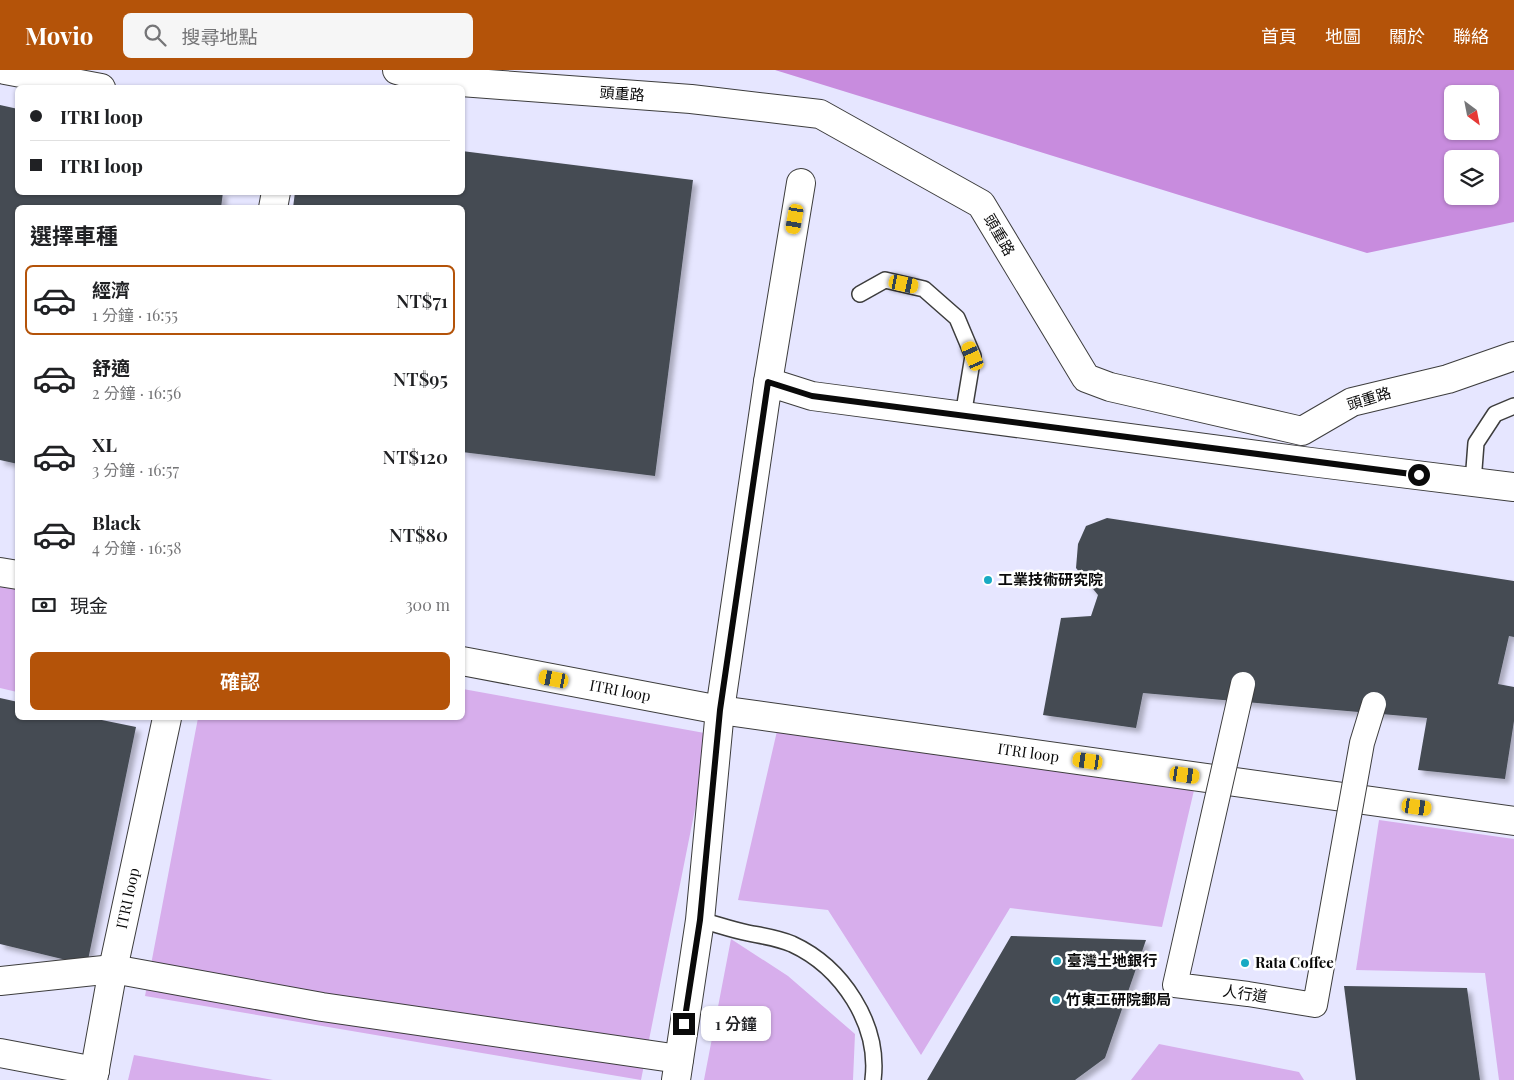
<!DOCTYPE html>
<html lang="zh-TW">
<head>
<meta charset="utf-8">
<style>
	body { margin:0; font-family:"Playfair Display","Noto Sans TC",serif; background:#f6f6f6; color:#202124; height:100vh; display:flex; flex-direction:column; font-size:19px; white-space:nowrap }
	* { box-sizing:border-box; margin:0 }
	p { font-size:16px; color:#757577 }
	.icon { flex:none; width:28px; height:28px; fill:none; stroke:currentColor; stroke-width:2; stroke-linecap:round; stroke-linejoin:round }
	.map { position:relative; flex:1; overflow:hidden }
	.sheet { position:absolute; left:15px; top:135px; width:450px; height:515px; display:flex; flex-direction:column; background:#fff; border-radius:8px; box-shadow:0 1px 4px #0004 }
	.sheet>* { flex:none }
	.guide { position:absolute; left:15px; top:15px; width:450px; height:110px; border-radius:8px; box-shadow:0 1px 4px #0004; display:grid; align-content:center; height:110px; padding:0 15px; background:#fff }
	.needle { width:32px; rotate:148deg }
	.fabs { position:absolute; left:1444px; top:15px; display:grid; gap:10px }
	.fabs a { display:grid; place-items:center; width:55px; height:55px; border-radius:8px; background:#fff; box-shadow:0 1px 4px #0004; font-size:25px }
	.end { position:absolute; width:22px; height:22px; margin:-11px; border:6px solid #0a0a0a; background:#fff; box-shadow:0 0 0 2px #fff }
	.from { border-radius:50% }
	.bubble { position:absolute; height:35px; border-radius:8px; background:#fff; box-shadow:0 1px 4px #0004; font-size:16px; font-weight:600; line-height:35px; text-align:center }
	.car { position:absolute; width:15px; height:30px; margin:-15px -8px; border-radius:6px; box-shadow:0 0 4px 1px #0007; background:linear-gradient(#f5c518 24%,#345 0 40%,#f5c518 0 76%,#345 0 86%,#f5c518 0) }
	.guide b { display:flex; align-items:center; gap:18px; height:48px; font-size:19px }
	.guide b+b { border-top:1px solid #e0e0e0 }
	.guide i { width:12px; height:12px; background:#202124 }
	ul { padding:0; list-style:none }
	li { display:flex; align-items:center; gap:15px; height:70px; margin:0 10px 8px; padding:0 5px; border:2px solid transparent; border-radius:8px }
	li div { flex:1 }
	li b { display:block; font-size:19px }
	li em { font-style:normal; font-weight:600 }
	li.active { border-color:#b45309 }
	li>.icon { width:45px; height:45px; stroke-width:1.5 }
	h2 { padding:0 15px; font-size:22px; line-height:60px }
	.pay { display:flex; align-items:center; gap:12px; height:55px; padding:0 15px; font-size:19px }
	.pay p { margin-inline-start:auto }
	.action { display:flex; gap:10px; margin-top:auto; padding:10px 15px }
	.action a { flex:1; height:58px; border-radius:8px; background:#b45309; color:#fff; font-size:20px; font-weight:600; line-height:58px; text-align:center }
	header { display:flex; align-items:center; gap:30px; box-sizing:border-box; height:70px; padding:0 25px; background:#b45309; color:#fff }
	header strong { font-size:24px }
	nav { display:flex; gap:28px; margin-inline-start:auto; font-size:18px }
	.search { width:350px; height:45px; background:#f6f6f6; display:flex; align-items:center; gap:12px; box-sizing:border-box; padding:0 18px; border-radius:8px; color:#757577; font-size:19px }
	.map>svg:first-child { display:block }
	.green { fill:#d7aeec }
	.forest { fill:#c88cde; fill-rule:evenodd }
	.building { fill:#454b53; filter:url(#shadow) }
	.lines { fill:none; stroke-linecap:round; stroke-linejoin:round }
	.service-casing { stroke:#3d3d3d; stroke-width:18 }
	.minor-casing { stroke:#3d3d3d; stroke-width:30 }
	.service { stroke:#fff; stroke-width:15 }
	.minor { stroke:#fff; stroke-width:28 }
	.pedestrian-bridge-casing { stroke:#3d3d3d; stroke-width:26; stroke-linecap:butt }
	.pedestrian-bridge { stroke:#fff; stroke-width:24 }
	.route { stroke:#0a0a0a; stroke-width:6 }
	.poi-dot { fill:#18aac3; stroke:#fff; stroke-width:2 }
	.labels { text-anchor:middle; stroke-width:5; stroke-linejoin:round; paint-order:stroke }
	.street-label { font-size:15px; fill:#0a0a0a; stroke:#fff }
	.poi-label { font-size:15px; font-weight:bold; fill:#0a0a0a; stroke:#fff; text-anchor:start }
</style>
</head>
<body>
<header>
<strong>Movio</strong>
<div class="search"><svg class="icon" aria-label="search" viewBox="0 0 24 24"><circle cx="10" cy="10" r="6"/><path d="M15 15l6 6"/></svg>搜尋地點</div>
<nav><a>首頁</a><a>地圖</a><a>關於</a><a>聯絡</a></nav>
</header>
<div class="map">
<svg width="1514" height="1010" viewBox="0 0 1514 1010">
	<defs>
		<filter id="shadow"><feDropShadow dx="4.5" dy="4.5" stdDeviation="2.5" flood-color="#0004"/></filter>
	</defs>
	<rect width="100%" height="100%" fill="#e6e6ff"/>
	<path class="green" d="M 0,516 L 17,519 L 17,622 L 0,618 Z
		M 463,619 L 710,664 L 641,1010 L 145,926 L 198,648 L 462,648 Z
		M 777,661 L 1195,716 L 1162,857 L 1010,838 L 921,985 L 828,840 L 738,830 Z
		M 1379,750 L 1514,769 L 1514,1010 L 1499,1010 L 1485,903 L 1356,900 Z
		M 731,869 L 788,906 L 855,964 L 853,1010 L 704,1010 Z
		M 1159,974 L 1299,1002 L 1304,1010 L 1131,1010 Z
		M 134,985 L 273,1010 L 128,1010 Z"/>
	<path class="forest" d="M 775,0 L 1514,0 L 1514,152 L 1367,183 ZM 1452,24 L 1490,24 L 1490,61 L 1452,61 ZM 1452,89 L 1490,89 L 1490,126 L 1452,126 Z"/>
	<path class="building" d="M 0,35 L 18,39 L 18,122 L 223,122 L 221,138 L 18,138 L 18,394 L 0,390 Z
		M 462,81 L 693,110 L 655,406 L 462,382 L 462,138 L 293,138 L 295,122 L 462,122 Z
		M 1107,448 L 1514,511 L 1514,567 L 1509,566 L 1498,614 L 1514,617 L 1514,651 L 1505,709 L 1418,700 L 1427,648 L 1143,623 L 1136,658 L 1043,645 L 1061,548 L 1091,546 L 1098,525 L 1076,498 L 1078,474 L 1086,456 Z
		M 0,628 L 18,632 L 18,648 L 92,648 L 136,657 L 87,895 L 0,874 Z
		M 1011,866 L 1146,870 L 1105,988 L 1075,1010 L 927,1010 Z
		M 1344,916 L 1467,918 L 1480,1010 L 1356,1010 Z"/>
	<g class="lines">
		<defs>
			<path id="service" d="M 860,224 L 885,210 L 924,219 L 957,248 L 973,286 L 963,346
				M 1473,412 L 1476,373 L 1495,344 L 1514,336
				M 700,850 C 716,854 732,860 748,863 C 763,866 778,868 792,874 C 842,897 880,954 873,1010"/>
			<g id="minor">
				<path d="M 5,0 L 101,18"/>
				<path d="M 397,0 L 434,10 L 691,29 L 820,44 L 981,134 L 1086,308 L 1110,317 L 1302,361 L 1352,332 L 1448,309 L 1514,286"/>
				<path d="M 273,138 L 276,122"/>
				<path d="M 768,312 L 801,113"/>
				<path d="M 0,502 L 18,505"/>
				<path id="s1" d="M 462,591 L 720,640 L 1514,751"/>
				<path d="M 0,911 L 113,899 L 322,937 L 679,989"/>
				<path d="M 0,983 L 95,1001"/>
				<path id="s2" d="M 93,1010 L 113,899 L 167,648"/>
				<path d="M 676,1010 L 700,850 L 720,640 L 768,312 L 812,326 L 1311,392 L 1514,417"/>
			</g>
		</defs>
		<use href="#service" class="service-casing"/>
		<use href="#minor" class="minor-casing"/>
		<use href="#service" class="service"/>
		<use href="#minor" class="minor"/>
		<defs>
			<path id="pedestrian-bridge" d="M 1243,614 L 1175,915 L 1248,924 L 1315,935 L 1362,673 L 1374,634"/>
		</defs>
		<use href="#pedestrian-bridge" class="pedestrian-bridge-casing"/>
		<use href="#pedestrian-bridge" class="pedestrian-bridge"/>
	</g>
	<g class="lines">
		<path class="route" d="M 684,954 L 700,850 L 720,640 L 768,312 L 812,326 L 1419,405"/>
	</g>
	<g class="poi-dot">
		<circle cx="988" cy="510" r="5"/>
		<circle cx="1057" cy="891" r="5"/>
		<circle cx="1245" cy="893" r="5"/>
		<circle cx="1056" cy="930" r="5"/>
	</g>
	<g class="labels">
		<g class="street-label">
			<text transform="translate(622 24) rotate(4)" y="5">頭重路</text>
			<text transform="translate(999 165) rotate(60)" y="5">頭重路</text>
			<text transform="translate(1369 329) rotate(-17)" y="5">頭重路</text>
			<text dy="5" stroke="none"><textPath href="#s1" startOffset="161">ITRI loop</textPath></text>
			<text dy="5" stroke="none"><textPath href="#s1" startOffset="574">ITRI loop</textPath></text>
			<text dy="5" stroke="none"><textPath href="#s2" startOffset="185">ITRI loop</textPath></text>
			<text transform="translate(1245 924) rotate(8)" y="5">人行道</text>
		</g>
		<g class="poi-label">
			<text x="998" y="515">工業技術研究院</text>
			<text x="1067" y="896">臺灣土地銀行</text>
			<text x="1255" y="898">Rata Coffee</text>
			<text x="1066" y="935">竹東工研院郵局</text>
		</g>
	</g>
</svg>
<div class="fabs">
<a><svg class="needle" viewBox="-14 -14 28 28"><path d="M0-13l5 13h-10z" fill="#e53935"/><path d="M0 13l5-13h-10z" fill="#757577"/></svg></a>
<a><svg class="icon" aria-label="layers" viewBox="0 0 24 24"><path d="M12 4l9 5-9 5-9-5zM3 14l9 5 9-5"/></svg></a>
</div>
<i class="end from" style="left:1419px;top:405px"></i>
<i class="end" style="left:684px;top:954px"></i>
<div class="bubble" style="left:701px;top:936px;width:70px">1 分鐘</div>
<i class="car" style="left:795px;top:149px;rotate:190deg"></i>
<i class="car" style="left:904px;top:214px;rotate:102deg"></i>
<i class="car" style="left:973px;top:286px;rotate:336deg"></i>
<i class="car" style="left:554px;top:609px;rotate:281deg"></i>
<i class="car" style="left:1088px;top:691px;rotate:278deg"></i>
<i class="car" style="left:1185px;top:705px;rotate:98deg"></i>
<i class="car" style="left:1417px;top:737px;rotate:98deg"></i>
<div class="guide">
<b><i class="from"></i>ITRI loop</b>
<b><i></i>ITRI loop</b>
</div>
<section class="sheet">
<h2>選擇車種</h2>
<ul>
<li class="active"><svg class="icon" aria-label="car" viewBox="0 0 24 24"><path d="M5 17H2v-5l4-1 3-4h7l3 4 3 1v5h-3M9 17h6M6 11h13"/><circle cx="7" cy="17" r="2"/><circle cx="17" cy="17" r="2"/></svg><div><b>經濟</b><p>1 分鐘 · 16:55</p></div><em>NT$71</em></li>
<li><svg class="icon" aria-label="car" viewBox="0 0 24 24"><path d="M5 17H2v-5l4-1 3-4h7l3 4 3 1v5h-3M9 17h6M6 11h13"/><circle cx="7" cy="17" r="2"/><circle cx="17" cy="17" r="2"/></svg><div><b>舒適</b><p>2 分鐘 · 16:56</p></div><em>NT$95</em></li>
<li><svg class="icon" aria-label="car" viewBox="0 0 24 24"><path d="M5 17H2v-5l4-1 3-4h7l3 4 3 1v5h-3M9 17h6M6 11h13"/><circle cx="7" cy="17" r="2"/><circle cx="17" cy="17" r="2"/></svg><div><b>XL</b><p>3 分鐘 · 16:57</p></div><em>NT$120</em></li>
<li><svg class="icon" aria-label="car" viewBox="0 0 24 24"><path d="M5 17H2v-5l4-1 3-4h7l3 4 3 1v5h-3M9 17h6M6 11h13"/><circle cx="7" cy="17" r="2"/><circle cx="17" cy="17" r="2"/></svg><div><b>Black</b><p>4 分鐘 · 16:58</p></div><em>NT$80</em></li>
</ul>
<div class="pay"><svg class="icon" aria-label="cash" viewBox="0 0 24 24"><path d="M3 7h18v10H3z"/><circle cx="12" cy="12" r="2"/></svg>現金<p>300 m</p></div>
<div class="action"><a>確認</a></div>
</section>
</div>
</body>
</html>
